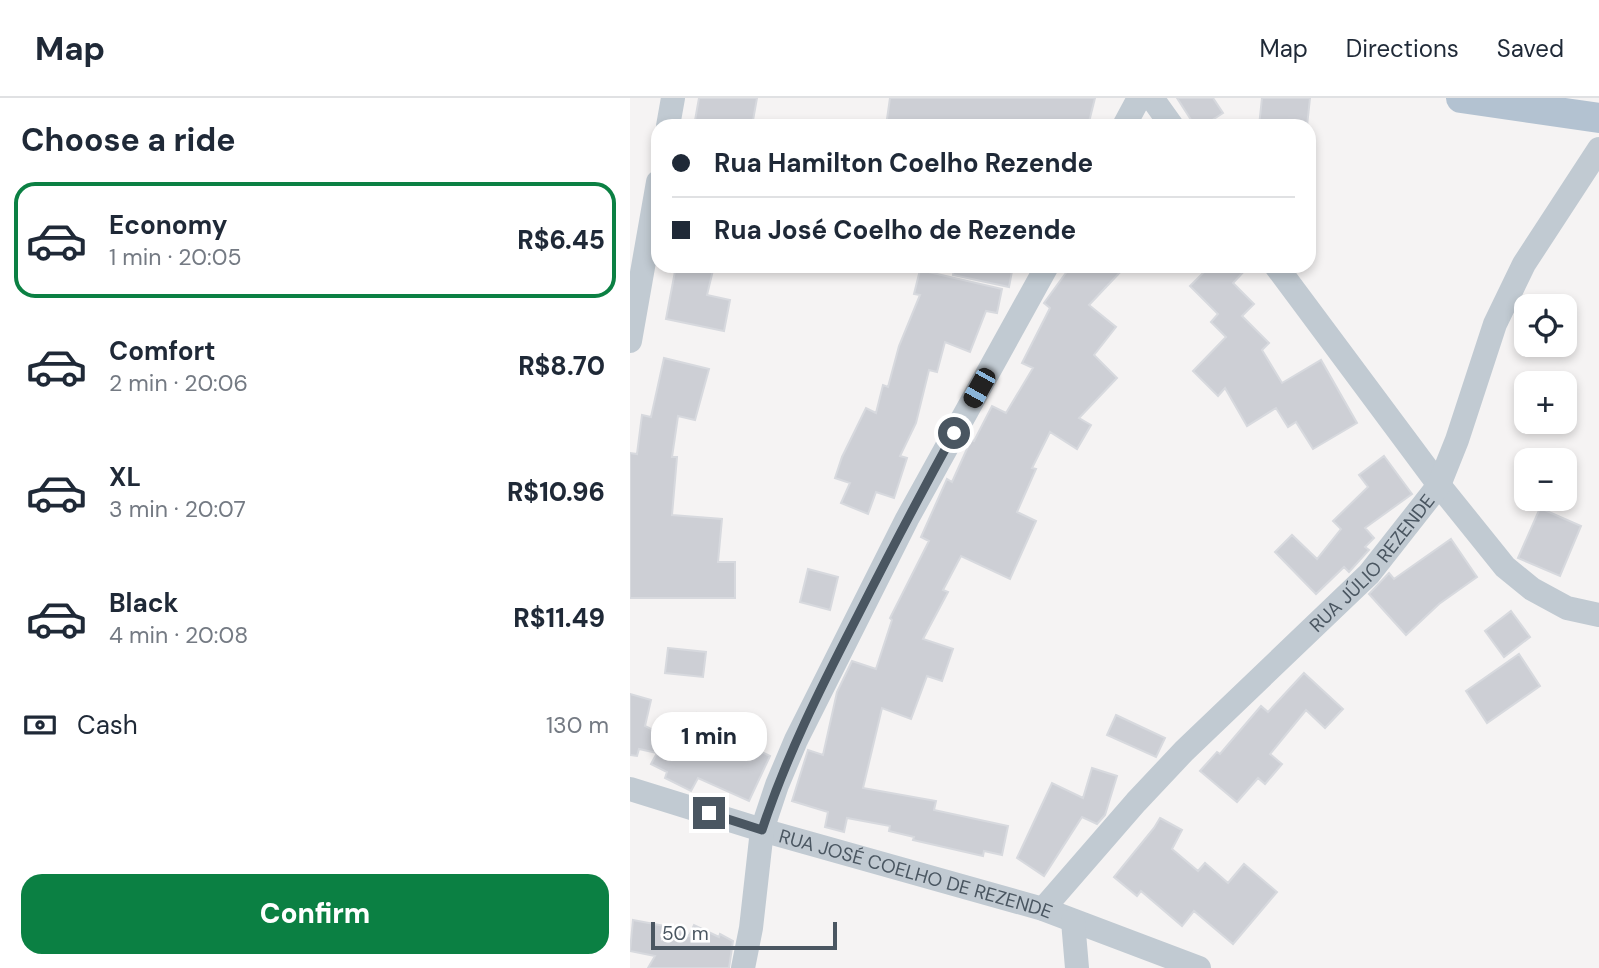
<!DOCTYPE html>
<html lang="en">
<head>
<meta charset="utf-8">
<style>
	body { margin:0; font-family:"DM Sans",sans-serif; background:#f6f6f7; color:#1f2937; height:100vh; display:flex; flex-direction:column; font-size:26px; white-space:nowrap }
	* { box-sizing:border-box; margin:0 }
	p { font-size:23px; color:#747a83 }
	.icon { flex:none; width:38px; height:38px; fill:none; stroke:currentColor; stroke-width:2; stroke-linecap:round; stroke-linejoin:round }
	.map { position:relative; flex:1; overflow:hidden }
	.side { display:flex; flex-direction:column; background:#fff; width:630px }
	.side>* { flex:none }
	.top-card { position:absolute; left:21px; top:21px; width:665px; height:154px; border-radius:21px; box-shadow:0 4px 10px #0003; display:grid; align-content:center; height:154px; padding:0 21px; background:#fff }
	.controls { position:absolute; left:884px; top:196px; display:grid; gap:14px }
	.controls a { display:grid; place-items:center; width:63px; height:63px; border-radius:14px; background:#fff; box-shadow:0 4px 10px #0003; font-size:35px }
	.scale { position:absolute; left:21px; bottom:18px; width:186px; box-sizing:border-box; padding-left:7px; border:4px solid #4a5661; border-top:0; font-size:19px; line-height:24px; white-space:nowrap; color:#4a5661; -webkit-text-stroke:5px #fff; paint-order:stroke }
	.end { position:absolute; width:32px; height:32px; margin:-16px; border:9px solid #4a5661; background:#fff; box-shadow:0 0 0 4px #fff }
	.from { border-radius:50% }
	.bubble { position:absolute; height:49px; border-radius:21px; background:#fff; box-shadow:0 4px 10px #0003; font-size:23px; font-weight:800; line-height:49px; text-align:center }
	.car { position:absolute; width:21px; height:42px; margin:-21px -10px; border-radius:9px; box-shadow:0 0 5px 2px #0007; background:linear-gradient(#222 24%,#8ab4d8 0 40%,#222 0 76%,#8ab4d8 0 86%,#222 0) }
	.top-card b { display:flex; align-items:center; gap:24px; height:66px; font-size:26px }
	.top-card b+b { border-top:2px solid #e0e1e3 }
	.top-card i { width:18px; height:18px; background:#1f2937 }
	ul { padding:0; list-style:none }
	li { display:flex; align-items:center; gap:21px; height:116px; margin:0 14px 10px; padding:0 7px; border:4px solid transparent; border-radius:21px }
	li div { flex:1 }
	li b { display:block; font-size:26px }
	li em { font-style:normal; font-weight:800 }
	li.active { border-color:#0b8043 }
	li>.icon { width:63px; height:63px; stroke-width:1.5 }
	h2 { padding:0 21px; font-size:32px; line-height:84px }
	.pay { display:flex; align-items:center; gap:18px; height:77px; padding:0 21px; font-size:26px }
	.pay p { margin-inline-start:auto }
	.primary-button { display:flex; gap:14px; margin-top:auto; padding:14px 21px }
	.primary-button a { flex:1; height:80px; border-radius:21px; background:#0b8043; color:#fff; font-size:28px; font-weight:800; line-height:80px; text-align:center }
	header { display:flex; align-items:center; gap:42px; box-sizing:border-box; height:98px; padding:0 35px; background:#fff; border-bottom:2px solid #e0e1e3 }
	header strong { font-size:33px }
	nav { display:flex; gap:38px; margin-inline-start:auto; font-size:24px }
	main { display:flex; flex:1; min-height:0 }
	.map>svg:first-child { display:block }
	.building { fill:#cdcfd5; stroke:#d7d9de; stroke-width:2 }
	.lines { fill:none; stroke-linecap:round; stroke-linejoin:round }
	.minor { stroke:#c1cad2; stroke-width:24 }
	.major { stroke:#b3c2d1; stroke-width:30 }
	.route { stroke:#4a5661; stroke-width:9 }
	.labels { text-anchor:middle; stroke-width:5; stroke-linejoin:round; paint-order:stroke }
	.street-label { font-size:19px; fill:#4a5661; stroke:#fff }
</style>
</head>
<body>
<header>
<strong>Map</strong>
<nav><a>Map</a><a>Directions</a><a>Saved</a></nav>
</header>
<main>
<section class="side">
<h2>Choose a ride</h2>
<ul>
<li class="active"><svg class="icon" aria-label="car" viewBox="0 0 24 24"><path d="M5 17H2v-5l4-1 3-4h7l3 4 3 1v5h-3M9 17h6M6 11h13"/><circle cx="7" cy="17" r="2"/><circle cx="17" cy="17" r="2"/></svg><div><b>Economy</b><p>1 min · 20:05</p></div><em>R$6.45</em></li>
<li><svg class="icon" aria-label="car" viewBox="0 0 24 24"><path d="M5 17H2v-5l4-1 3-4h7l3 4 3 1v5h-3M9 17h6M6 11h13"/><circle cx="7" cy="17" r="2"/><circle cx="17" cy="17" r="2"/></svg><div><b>Comfort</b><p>2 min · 20:06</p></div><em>R$8.70</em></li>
<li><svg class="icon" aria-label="car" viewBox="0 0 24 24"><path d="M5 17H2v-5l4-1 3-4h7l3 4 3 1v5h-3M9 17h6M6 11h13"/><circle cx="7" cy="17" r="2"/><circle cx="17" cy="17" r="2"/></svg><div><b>XL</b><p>3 min · 20:07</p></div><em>R$10.96</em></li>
<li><svg class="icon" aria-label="car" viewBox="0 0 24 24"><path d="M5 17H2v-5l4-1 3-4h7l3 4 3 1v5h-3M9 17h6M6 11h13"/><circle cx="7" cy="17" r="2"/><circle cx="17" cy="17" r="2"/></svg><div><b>Black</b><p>4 min · 20:08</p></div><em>R$11.49</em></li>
</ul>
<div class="pay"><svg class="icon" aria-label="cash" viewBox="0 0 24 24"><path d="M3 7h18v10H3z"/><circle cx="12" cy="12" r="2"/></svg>Cash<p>130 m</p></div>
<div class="primary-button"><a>Confirm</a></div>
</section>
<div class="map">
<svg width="969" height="870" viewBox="0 0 969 870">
	<rect width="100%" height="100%" fill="#f5f3f3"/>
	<path class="building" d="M 69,0 L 127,0 L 122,28 L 64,28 Z
		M 260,0 L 465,0 L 458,28 L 256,28 Z
		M 547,0 L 583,0 L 593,15 L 573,28 L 565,28 Z
		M 632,0 L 680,0 L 677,28 L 629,28 Z
		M 46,168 L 84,168 L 77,197 L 100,202 L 94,233 L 36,221 Z
		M 324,168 L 383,168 L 379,189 L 323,177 Z
		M 441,168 L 496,168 L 459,207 L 486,229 L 464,257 L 487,280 L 449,320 L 461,327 L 447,351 L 420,334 L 402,370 L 406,371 L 387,414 L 406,423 L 380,481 L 331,458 L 313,492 L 318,494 L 293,541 L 323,551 L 312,583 L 297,578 L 281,621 L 252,610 L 233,690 L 306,703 L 304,712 L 378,728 L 372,757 L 354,753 L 353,758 L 283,742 L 284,739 L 259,733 L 260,728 L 217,720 L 214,734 L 195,729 L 198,714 L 162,703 L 178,652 L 193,657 L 207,594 L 222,563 L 246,571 L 262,522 L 260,520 L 299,443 L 291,439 L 317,381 L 322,384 L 341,342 L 344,343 L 362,308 L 376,315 L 403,270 L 392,265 L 420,210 L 414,205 Z
		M 580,168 L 619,168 L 603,185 L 624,206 L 612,218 L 639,245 L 632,252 L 652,285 L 691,262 L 727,325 L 683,351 L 666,324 L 658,329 L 646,310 L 617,328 L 595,290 L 588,298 L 563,273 L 596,239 L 581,224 L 588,216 L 560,188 Z
		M 290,172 L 372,191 L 367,215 L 356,213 L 340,254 L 315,244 L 307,274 L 299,272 L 286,325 L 270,358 L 277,360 L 264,400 L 246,394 L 238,416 L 211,405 L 220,385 L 205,380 L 212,359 L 236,310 L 246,315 L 253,287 L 258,289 L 269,248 L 290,197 L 284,196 Z
		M 34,260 L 79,271 L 65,322 L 48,318 L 42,359 L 47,359 L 42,417 L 92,421 L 88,464 L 105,464 L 105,500 L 0,500 L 0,355 L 7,356 L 12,317 L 21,319 Z
		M 754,358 L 782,396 L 735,430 L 744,440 L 735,449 L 739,452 L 719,474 L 714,469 L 686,496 L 645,454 L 662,437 L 687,461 L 711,431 L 703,423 L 738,389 L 729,377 Z
		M 910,410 L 951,428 L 930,478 L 888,460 Z
		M 821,441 L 847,479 L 809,506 L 776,537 L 739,496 L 759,475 L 764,481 Z
		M 178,471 L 208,479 L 200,512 L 170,504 Z
		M 881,513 L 900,539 L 874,559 L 855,533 Z
		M 38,550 L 76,554 L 73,579 L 35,575 Z
		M 889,556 L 910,588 L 857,625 L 836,593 Z
		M 674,575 L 713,611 L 695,630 L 676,612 L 640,656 L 652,666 L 635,686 L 628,680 L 607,704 L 570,673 L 587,654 L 590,656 L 631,608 L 638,614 Z
		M 0,596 L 21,602 L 15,628 L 51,646 L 67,615 L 93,628 L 90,634 L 140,658 L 119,703 L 68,680 L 61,693 L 35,680 L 37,674 L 21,666 L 27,655 L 9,651 L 7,658 L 0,657 Z
		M 486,617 L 535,640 L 526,659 L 477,637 Z
		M 462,670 L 487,678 L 475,717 L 467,726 L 452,719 L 414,778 L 387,760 L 422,685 L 453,700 Z
		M 530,720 L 552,732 L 542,751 L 568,773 L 575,765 L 598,785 L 614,766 L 647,794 L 603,846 L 564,813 L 552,828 L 511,793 L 507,798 L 484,779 L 524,730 Z
		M 3,822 L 45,830 L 59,838 L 64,827 L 89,839 L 90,836 L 103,843 L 99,870 L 18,870 L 25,858 L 0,853 Z"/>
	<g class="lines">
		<g class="minor">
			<path d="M 522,0 L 542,28"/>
			<path d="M 38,28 L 43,0"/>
			<path d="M 494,28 L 509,0"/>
			<path d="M 646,168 L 809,387 L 875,469 L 902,491 L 937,510 L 969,517"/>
			<path d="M 0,243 L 28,84"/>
			<path id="s1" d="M 0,691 L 132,732 L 413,811 L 569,870"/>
			<path id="s2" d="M 413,811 L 506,704 L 554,653 L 739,476 L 809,387 L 827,342 L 865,226 L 894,166 L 969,51"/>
			<path d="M 443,823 L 447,870"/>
			<path d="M 113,870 L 121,830 L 132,732 L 147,687 L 166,642 L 277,421 L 417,168"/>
		</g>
		<path class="major" d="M 831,0 L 969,20"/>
	</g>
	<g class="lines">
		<path class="route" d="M 79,715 L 132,732 C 156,659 190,591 225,523 C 257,460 290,397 324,335"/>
	</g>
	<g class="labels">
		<g class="street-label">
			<text dy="7" stroke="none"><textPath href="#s2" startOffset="478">RUA JÚLIO REZENDE</textPath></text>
			<text dy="7" stroke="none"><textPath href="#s1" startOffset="298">RUA JOSÉ COELHO DE REZENDE</textPath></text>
		</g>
	</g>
</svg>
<div class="controls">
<a><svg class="icon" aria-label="locate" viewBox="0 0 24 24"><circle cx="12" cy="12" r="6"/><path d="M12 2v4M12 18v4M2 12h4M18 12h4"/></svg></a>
<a>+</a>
<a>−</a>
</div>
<div class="scale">50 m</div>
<i class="end from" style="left:324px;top:335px"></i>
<i class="end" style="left:79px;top:715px"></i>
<div class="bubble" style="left:21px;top:614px;width:116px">1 min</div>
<i class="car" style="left:349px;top:290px;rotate:209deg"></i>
<div class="top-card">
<b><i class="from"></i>Rua Hamilton Coelho Rezende</b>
<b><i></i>Rua José Coelho de Rezende</b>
</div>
</div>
</main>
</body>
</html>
